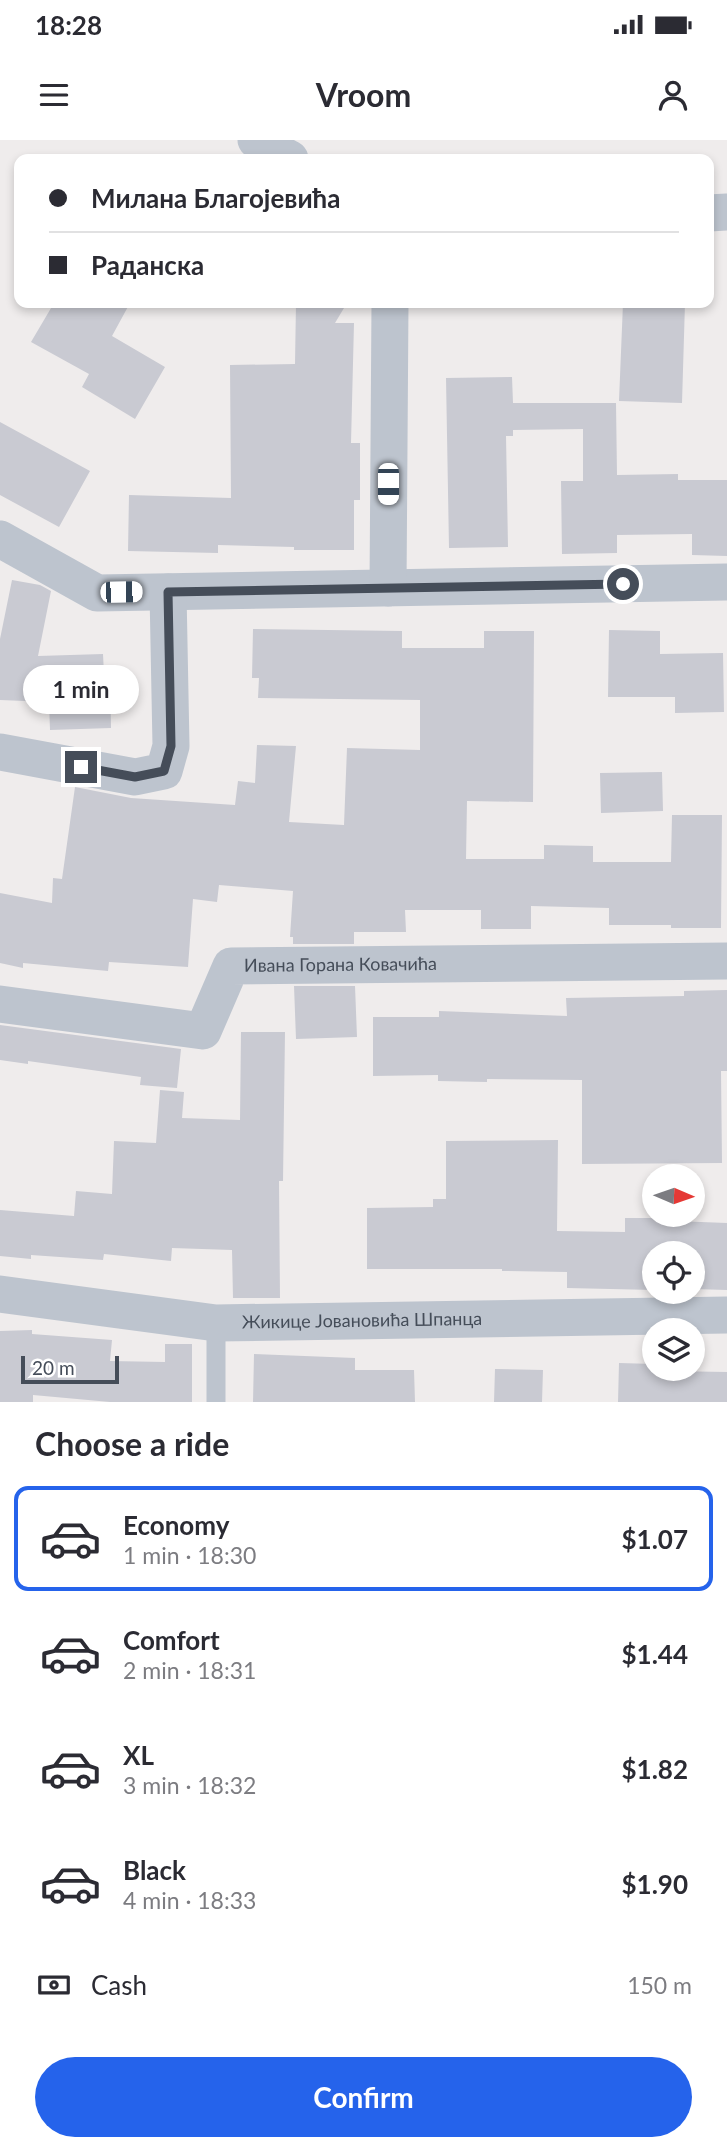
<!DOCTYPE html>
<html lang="en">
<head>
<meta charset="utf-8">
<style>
	body { margin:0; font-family:Lato,sans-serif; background:#f2f2f3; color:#2b2b33; height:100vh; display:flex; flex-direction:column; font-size:26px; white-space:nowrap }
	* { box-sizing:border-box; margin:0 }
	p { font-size:23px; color:#7c7c81 }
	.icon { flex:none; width:38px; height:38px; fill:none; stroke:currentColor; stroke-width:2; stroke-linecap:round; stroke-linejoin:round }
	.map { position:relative; height:1262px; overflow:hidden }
	.panel { display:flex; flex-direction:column; background:#fff; flex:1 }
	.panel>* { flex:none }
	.guide { position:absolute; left:14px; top:14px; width:700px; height:154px; border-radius:14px; box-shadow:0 4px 10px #0003; display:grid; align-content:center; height:154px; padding:0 35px; background:#fff }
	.needle { width:46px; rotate:92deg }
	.controls { position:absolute; left:642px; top:1024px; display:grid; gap:14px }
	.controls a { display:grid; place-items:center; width:63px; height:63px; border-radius:50%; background:#fff; box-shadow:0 4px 10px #0003; font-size:35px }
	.scale { position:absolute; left:21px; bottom:18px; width:98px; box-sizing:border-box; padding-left:7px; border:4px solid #454d59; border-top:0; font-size:19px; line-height:24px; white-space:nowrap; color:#454d59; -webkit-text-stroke:5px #fff; paint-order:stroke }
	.end { position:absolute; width:32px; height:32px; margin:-16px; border:9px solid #454d59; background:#fff; box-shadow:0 0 0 4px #fff }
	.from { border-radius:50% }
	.bubble { position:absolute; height:49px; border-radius:24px; background:#fff; box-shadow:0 4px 10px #0003; font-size:23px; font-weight:700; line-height:49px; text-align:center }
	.car { position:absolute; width:21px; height:42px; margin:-21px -10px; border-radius:9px; box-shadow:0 0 5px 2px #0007; background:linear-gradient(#fff 24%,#345 0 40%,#fff 0 76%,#345 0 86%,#fff 0) }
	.guide b { display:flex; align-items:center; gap:24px; height:66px; font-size:26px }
	.guide b+b { border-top:2px solid #e1e1e2 }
	.guide i { width:18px; height:18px; background:#2b2b33 }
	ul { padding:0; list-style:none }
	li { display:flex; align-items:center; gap:21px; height:105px; margin:0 14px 10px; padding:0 21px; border:4px solid transparent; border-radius:14px }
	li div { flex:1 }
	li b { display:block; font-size:26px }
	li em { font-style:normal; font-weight:700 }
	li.current { border-color:#2563eb }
	li>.icon { width:63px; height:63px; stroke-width:1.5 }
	h2 { padding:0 35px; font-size:32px; line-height:84px }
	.pay { display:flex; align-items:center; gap:18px; height:77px; padding:0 35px; font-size:26px }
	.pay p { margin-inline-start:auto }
	.action { display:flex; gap:14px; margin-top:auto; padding:14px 35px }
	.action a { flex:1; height:80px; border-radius:42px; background:#2563eb; color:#fff; font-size:28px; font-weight:700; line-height:80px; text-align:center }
	.status { display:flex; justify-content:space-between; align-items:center; height:49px; padding:0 35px; background:#fff; direction:ltr }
	.status svg { height:19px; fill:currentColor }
	header { display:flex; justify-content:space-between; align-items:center; height:91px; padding:0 35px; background:#fff; font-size:32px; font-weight:700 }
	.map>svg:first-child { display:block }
	.building { fill:#c9cad2 }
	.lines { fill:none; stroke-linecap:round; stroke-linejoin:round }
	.service { stroke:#bdc4ce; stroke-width:19 }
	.minor { stroke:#bdc4ce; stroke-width:37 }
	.route { stroke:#454d59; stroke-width:9 }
	.labels { text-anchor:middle; stroke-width:7; stroke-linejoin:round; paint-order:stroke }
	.street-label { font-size:18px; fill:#454d59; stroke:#fff }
</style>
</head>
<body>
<div class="status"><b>18:28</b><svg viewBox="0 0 49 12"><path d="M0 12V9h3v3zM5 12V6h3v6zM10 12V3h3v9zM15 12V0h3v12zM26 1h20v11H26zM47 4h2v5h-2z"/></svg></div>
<header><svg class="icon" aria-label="menu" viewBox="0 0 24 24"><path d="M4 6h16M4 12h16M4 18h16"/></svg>Vroom<svg class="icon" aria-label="person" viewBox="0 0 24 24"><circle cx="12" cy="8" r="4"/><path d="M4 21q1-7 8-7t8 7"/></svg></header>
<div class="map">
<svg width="727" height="1262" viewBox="0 0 727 1262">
	<rect width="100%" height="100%" fill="#efecec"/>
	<path class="building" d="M 54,163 L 130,163 L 112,196 L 165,227 L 135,279 L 82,247 L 89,234 L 31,202 Z
		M 296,163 L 347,163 L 335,183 L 354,183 L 351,303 L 360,303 L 360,360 L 354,360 L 354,410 L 294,410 L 294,407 L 218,405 L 218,413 L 128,411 L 129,355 L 231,358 L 230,225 L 295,224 Z
		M 623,163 L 685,163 L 682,263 L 619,261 Z
		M 512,237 L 513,263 L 616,263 L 617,335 L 678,334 L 678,340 L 727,340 L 727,416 L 692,415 L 692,394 L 617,395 L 617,413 L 562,414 L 561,341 L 583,341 L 583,289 L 513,290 L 513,296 L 506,296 L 508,407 L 449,408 L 446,238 Z
		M 0,282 L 90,331 L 59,387 L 0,355 Z
		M 12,440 L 40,445 L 51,451 L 38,516 L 103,514 L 104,534 L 110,534 L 111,588 L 50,590 L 49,562 L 0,560 L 0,499 Z
		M 253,489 L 402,491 L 402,508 L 484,508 L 484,491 L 534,491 L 533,662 L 467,661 L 466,719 L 544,719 L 544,705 L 593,706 L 593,722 L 671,722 L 672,675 L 722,675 L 721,788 L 671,788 L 671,785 L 609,785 L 609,768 L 531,766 L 531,789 L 481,789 L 481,770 L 405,770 L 406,792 L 354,792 L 354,804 L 293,804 L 293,797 L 290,797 L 293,751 L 219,745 L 217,762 L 193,759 L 188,827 L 109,822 L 108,831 L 23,823 L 23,828 L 0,823 L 0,753 L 52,763 L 53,738 L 62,739 L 75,647 L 131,658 L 235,665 L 238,641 L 255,643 L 257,605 L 296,606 L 289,682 L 344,685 L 347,608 L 420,610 L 420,560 L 258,558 L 259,538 L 252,538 Z
		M 609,490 L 660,491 L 660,514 L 723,513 L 724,572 L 675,573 L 675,557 L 608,557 Z
		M 662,632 L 663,671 L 601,673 L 600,633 Z
		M 294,846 L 355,846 L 357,897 L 296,899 Z
		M 727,850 L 727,931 L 721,931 L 722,1023 L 582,1024 L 582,940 L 487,939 L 487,942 L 438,941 L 438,935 L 373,936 L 373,877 L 439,877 L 439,871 L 567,876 L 566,858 L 684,856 L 684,851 Z
		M 0,885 L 181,909 L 177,948 L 140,945 L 141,937 L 28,921 L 28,924 L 0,920 Z
		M 241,892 L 285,892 L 283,1041 L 279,1041 L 280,1158 L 233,1158 L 232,1110 L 172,1108 L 171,1121 L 104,1114 L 103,1120 L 31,1115 L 31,1119 L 0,1116 L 0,1070 L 74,1076 L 76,1051 L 112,1054 L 114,1001 L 156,1003 L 160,950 L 184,952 L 182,978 L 240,980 Z
		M 558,1000 L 557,1091 L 625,1092 L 625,1078 L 675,1078 L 675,1081 L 727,1083 L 727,1150 L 693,1149 L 693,1113 L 654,1113 L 654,1150 L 567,1148 L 567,1132 L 502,1131 L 502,1129 L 367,1129 L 367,1068 L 433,1067 L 433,1059 L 446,1059 L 446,1001 Z
		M 32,1190 L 32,1194 L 112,1200 L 110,1221 L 165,1222 L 165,1204 L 192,1204 L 192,1262 L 110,1262 L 33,1255 L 33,1262 L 0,1262 L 0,1191 Z
		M 254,1214 L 355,1218 L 355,1230 L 414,1230 L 415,1262 L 253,1262 Z
		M 619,1223 L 654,1224 L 654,1228 L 668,1228 L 668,1231 L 727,1232 L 727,1262 L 618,1262 Z
		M 495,1229 L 543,1230 L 542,1262 L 494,1262 Z"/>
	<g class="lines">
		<path class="service" d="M 216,1262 L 216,1183"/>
		<g class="minor">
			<path d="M 256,0 L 290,19"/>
			<path d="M 709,73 L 727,72"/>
			<path d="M 0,399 L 97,453 L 727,442"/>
			<path d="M 388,448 L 390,163"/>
			<path d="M 0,612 L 135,637 L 164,631 L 171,606 L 168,452"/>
			<path id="s1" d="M 0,864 L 203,891 L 231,826 L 727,821"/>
			<path id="s2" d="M 0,1154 L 216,1183 L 727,1175"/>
		</g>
	</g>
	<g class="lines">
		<path class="route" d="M 81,627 L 135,637 L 164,631 L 171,606 L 168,452 L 623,444"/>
	</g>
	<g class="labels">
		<g class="street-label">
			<text dy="6" stroke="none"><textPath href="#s1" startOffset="385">Ивана Горана Ковачића</textPath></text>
			<text dy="6" stroke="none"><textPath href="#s2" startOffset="364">Жикице Јовановића Шпанца</textPath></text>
		</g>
	</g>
</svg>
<div class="controls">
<a><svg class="needle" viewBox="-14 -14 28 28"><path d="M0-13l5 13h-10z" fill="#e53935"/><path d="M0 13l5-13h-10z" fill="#7c7c81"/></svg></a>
<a><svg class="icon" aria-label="locate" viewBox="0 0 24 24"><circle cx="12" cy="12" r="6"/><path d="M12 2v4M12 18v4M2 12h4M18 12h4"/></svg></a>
<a><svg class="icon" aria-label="layers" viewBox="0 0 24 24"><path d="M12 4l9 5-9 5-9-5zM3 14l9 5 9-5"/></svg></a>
</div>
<div class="scale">20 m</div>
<i class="end from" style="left:623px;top:444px"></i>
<i class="end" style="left:81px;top:627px"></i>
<div class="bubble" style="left:23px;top:525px;width:116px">1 min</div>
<i class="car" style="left:388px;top:344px;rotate:180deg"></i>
<i class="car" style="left:121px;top:452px;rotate:89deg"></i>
<div class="guide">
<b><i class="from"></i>Милана Благојевића</b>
<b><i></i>Раданска</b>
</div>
</div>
<section class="panel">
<h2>Choose a ride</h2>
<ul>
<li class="current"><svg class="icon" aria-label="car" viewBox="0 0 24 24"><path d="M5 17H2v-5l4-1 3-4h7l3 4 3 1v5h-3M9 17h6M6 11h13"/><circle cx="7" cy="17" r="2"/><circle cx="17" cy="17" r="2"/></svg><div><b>Economy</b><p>1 min · 18:30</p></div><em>$1.07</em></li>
<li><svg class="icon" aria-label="car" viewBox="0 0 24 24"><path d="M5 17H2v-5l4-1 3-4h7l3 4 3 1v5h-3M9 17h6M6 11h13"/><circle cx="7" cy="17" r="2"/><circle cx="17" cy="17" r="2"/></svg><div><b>Comfort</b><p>2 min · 18:31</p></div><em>$1.44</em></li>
<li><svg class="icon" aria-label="car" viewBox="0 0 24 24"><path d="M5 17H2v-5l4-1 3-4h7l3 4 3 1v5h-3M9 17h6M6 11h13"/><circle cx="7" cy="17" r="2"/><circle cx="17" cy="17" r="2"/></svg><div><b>XL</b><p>3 min · 18:32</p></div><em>$1.82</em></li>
<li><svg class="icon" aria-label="car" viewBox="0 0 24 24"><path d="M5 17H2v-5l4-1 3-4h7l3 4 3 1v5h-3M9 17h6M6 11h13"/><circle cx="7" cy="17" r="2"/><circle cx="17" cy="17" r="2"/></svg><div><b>Black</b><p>4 min · 18:33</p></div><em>$1.90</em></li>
</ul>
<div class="pay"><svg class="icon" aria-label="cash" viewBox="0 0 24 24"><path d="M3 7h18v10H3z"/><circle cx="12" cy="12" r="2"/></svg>Cash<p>150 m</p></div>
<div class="action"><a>Confirm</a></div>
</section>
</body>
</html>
